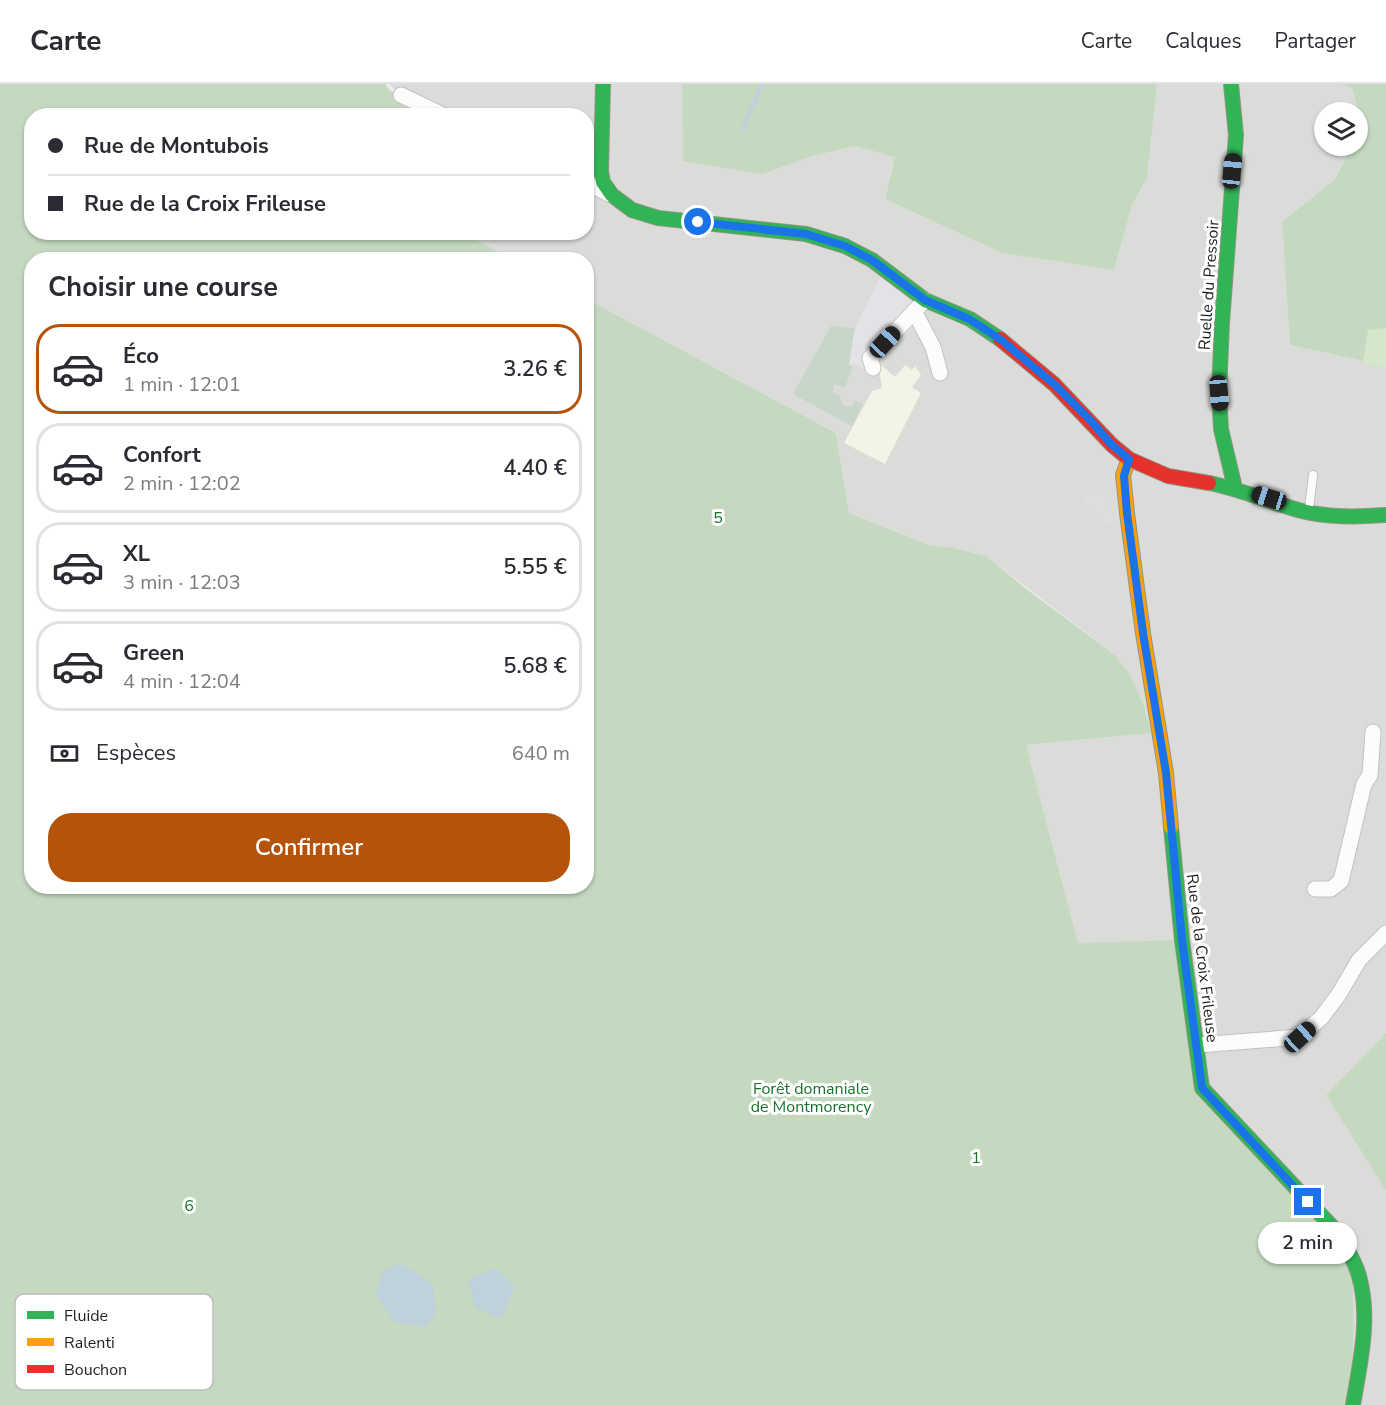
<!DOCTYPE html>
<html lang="fr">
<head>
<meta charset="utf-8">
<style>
	body { margin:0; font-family:"Nunito Sans",sans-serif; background:#f7f7f7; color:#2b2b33; height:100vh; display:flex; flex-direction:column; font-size:22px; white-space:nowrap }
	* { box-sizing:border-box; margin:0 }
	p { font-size:20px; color:#7c7c81 }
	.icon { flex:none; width:33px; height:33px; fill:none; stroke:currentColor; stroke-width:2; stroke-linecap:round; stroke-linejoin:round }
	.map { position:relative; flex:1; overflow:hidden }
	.side { position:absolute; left:24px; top:168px; width:570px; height:642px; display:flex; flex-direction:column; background:#fff; border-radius:24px; box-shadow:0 2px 4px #0004 }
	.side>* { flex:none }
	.guide { position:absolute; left:24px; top:24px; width:570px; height:132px; border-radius:24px; box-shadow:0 2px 4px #0004; display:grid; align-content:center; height:132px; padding:0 24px; background:#fff }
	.fabs { position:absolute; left:1314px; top:18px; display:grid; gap:12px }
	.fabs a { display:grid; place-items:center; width:54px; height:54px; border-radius:50%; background:#fff; box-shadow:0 2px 4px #0004; font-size:30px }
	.end { position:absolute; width:27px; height:27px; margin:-14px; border:8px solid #1a73e8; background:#fff; box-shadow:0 0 0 3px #fff }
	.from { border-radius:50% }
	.bubble { position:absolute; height:42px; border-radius:21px; background:#fff; box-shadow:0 2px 4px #0004; font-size:20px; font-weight:600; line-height:42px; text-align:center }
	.car { position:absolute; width:18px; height:36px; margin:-18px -9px; border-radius:8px; box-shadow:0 0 4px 2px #0007; background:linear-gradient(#222 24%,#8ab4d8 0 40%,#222 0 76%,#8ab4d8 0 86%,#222 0) }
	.guide b { display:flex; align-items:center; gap:21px; height:57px; font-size:22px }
	.guide b+b { border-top:2px solid #e1e1e2 }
	.guide i { width:15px; height:15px; background:#2b2b33 }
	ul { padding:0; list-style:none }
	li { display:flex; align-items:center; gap:18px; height:90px; margin:0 12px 9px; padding:0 12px; border:3px solid #e1e1e2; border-radius:24px }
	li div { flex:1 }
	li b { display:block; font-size:22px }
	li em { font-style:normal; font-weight:600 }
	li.selected { border-color:#b45309 }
	li>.icon { width:54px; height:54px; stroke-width:1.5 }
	h2 { padding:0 24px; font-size:27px; line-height:72px }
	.pay { display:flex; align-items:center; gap:15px; height:66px; padding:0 24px; font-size:22px }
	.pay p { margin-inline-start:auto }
	.button { display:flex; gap:12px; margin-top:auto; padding:12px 24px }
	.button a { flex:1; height:69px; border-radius:24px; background:#b45309; color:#fff; font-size:24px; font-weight:600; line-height:69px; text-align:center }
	header { display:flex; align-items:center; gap:36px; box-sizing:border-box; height:84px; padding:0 30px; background:#fff; border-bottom:2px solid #e1e1e2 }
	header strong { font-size:28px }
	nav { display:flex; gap:33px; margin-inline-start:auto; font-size:21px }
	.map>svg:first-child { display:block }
	.residential { fill:#dbdbd9 }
	.education { fill:#f2f4e5 }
	.grass { fill:#d5e7ca }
	.forest { fill:#c5d9c0 }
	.cemetery { fill:#c8d6ca }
	.parking { fill:#dddddb }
	.plaza { fill:#e3e2e6 }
	.water { fill:#bed1dc }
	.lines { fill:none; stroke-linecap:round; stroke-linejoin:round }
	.stream { stroke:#bed1dc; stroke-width:4 }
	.lane-casing { stroke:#c2c2c0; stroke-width:10 }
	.street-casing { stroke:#c2c2c0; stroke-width:17 }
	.fast-casing { stroke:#909582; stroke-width:16 }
	.slow-casing { stroke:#909582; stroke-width:16 }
	.jam-casing { stroke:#909582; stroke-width:16 }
	.lane { stroke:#fcfcfc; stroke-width:8 }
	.street { stroke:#fcfcfc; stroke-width:15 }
	.fast { stroke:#30b455; stroke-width:14 }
	.slow { stroke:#ff9f0a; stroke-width:14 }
	.jam { stroke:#e5322d; stroke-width:14 }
	.route { stroke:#1a73e8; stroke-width:8 }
	.labels { text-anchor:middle; stroke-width:6; stroke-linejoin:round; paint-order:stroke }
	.street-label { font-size:16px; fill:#1f1f1f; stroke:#fff }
	.park-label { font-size:16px; fill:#18712d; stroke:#fff }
	.key { fill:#fff; stroke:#bcbcbc; stroke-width:1.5 }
	.key-label { font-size:16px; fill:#1f1f1f }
</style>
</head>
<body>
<header>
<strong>Carte</strong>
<nav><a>Carte</a><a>Calques</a><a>Partager</a></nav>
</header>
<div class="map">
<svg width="1386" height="1321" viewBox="0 0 1386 1321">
	<rect width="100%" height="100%" fill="#ecece8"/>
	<path class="residential" d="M 389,0 L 682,0 L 683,77 L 809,73 L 855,62 L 895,72 L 885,115 L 1002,169 L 1114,186 L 1132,121 L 1147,94 L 1157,0 L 1338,0 L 1352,4 L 1362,41 L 1358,50 L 1358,28 L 1324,28 L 1324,62 L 1352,62 L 1335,95 L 1282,138 L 1290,261 L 1363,277 L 1368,245 L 1386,244 L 1386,949 L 1326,1011 L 1386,1107 L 1386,1321 L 1353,1321 L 1078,860 L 1026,661 L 1151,649 L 1144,622 L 1131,592 L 1116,572 L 986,472 L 954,464 L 929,461 L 849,429 L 836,349 L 587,215 L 586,176 L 513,175 L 463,149 L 586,148 L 586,32 L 445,31 L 401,11 Z"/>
	<path class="education" d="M 878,278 L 895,293 L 905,281 L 912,286 L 915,282 L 921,291 L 912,303 L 921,309 L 885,380 L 844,359 L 872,307 L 882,304 Z"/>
	<path class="grass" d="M 1386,244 L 1386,283 L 1363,280 L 1368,245 Z"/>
	<path class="forest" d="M 0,0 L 385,0 L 390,7 L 445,31 L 32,32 L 32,148 L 463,149 L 513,175 L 32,176 L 32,802 L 586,802 L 587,215 L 836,349 L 849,429 L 929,461 L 954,464 L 986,472 L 1029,507 L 1116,572 L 1131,592 L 1144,622 L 1151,649 L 1026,661 L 1078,859 L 1182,856 L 1202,1004 L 1353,1174 L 1353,1321 L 0,1321 Z
		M 682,0 L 1157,0 L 1147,94 L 1132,121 L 1114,186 L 1002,169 L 885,115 L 895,73 L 855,62 L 809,73 L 762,90 L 683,77 Z
		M 1338,0 L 1386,0 L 1386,244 L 1368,246 L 1363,277 L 1290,261 L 1282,138 L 1335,95 L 1352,62 L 1358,62 L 1358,50 L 1362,41 L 1352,4 Z
		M 1386,949 L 1386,1107 L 1326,1011 Z"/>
	<path class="cemetery" d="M 831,242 L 855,244 L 849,280 L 853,282 L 845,304 L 834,300 L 833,306 L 831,308 L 841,312 L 840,315 L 843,321 L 849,323 L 854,320 L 855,317 L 863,320 L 852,342 L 793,310 Z"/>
	<path class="parking" d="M 1097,401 L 1105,408 L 1103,411 L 1115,424 L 1121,423 L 1122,431 L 1107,443 L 1082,416 Z"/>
	<path class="plaza" d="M 884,185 L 925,216 L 924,235 L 889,264 L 871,290 L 868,290 L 867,286 L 854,280 L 852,282 L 849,281 L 855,244 Z"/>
	<path class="water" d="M 399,1179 L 417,1189 L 433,1201 L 436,1230 L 425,1243 L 395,1239 L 376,1211 L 382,1188 Z
		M 495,1184 L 515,1203 L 501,1235 L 475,1223 L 468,1196 Z"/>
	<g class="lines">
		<path class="stream" d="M 742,46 L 762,0"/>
		<defs>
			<path id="lane" d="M 1309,425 L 1313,391"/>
			<path id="street" d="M 401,11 L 445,32
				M 586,98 L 609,110
				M 914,227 L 933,263 L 940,289
				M 873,284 L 870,274 L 925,216
				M 1315,805 L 1331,805 L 1341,797 L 1364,700 L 1370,691 L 1373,648
				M 1198,961 L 1300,953 L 1322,933 L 1339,910 L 1359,876 L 1386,849"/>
			<path id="fast" d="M 603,0 L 601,87 L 603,98 L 612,111 L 632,126 L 658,134 L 806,150 L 845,162 L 872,176 L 925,216 L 970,235 L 1000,255
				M 1231,0 L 1236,51 L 1222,239 L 1219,309 L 1221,345 L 1235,404
				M 1209,399 C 1240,405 1267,417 1298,426 C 1327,434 1357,433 1386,431
				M 1171,743 L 1182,856 L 1202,1004 L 1339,1150 C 1346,1164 1355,1177 1359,1192 C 1371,1234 1360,1279 1353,1321"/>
			<path id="slow" d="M 1129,375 L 1123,391 L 1127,429 L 1143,549 L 1166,689 L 1171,743"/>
			<path id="jam" d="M 1000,255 L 1054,300 L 1112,361 L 1129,375 L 1168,392 L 1209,399"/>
		</defs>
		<use href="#lane" class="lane-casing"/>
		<use href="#street" class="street-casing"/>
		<use href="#fast" class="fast-casing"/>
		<use href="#slow" class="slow-casing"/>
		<use href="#jam" class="jam-casing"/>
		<use href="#lane" class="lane"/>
		<use href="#street" class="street"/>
		<use href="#fast" class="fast"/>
		<use href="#slow" class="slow"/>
		<use href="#jam" class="jam"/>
	</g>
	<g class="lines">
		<path class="route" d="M 698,138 L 806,150 L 845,162 L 872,176 L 925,216 L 969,235 L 1000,255 L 1054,300 L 1090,336 L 1112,361 L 1129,375 L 1124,392 L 1127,429 L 1143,549 L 1166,689 L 1182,856 L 1202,1004 L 1308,1118"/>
	</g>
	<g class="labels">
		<g class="street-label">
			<text transform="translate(1208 201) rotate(-86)" y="6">Ruelle du Pressoir</text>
			<text transform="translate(1203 874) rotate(83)" y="6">Rue de la Croix Frileuse</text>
		</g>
		<g class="park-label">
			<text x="718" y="439">5</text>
			<text x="811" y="1010">Forêt domaniale<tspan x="811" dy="18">de Montmorency</tspan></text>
			<text x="976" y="1079">1</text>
			<text x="189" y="1127">6</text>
		</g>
	</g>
	<rect x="15" y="1210" width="198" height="96" rx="9" class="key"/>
	<rect x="27" y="1227" width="27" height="8" fill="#30b455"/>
	<rect x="27" y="1254" width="27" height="8" fill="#ff9f0a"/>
	<rect x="27" y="1281" width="27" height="8" fill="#e5322d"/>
	<g class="key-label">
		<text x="64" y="1237">Fluide</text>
		<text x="64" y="1264">Ralenti</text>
		<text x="64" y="1291">Bouchon</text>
	</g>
</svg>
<div class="fabs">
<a><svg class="icon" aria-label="layers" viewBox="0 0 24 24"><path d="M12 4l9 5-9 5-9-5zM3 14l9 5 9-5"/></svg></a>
</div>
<i class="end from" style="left:698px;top:138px"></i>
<i class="end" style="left:1308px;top:1118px"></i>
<div class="bubble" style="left:1258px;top:1138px;width:99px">2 min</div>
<i class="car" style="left:1232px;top:87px;rotate:6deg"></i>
<i class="car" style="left:885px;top:258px;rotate:43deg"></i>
<i class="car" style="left:1219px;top:309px;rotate:175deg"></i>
<i class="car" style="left:1269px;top:414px;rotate:287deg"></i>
<i class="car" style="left:1300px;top:953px;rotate:48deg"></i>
<div class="guide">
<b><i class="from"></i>Rue de Montubois</b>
<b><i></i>Rue de la Croix Frileuse</b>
</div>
<section class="side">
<h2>Choisir une course</h2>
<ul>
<li class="selected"><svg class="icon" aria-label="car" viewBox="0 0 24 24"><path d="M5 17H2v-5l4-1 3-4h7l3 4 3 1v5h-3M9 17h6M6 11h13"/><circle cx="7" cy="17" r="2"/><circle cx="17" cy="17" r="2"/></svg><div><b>Éco</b><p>1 min · 12:01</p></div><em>3.26 €</em></li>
<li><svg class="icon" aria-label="car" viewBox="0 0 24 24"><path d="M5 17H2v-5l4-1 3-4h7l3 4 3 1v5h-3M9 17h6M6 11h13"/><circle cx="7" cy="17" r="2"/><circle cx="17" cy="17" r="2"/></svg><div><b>Confort</b><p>2 min · 12:02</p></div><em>4.40 €</em></li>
<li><svg class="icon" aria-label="car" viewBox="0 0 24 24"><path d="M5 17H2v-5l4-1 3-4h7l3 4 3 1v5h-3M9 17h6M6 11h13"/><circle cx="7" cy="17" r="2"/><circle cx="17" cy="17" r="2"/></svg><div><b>XL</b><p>3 min · 12:03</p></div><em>5.55 €</em></li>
<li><svg class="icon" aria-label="car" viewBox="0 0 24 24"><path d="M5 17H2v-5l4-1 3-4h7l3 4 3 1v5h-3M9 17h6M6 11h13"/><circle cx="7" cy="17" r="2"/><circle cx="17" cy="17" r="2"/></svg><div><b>Green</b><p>4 min · 12:04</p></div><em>5.68 €</em></li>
</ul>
<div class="pay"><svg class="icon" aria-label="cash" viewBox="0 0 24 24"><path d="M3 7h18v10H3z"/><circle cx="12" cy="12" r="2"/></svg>Espèces<p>640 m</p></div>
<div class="button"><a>Confirmer</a></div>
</section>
</div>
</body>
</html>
